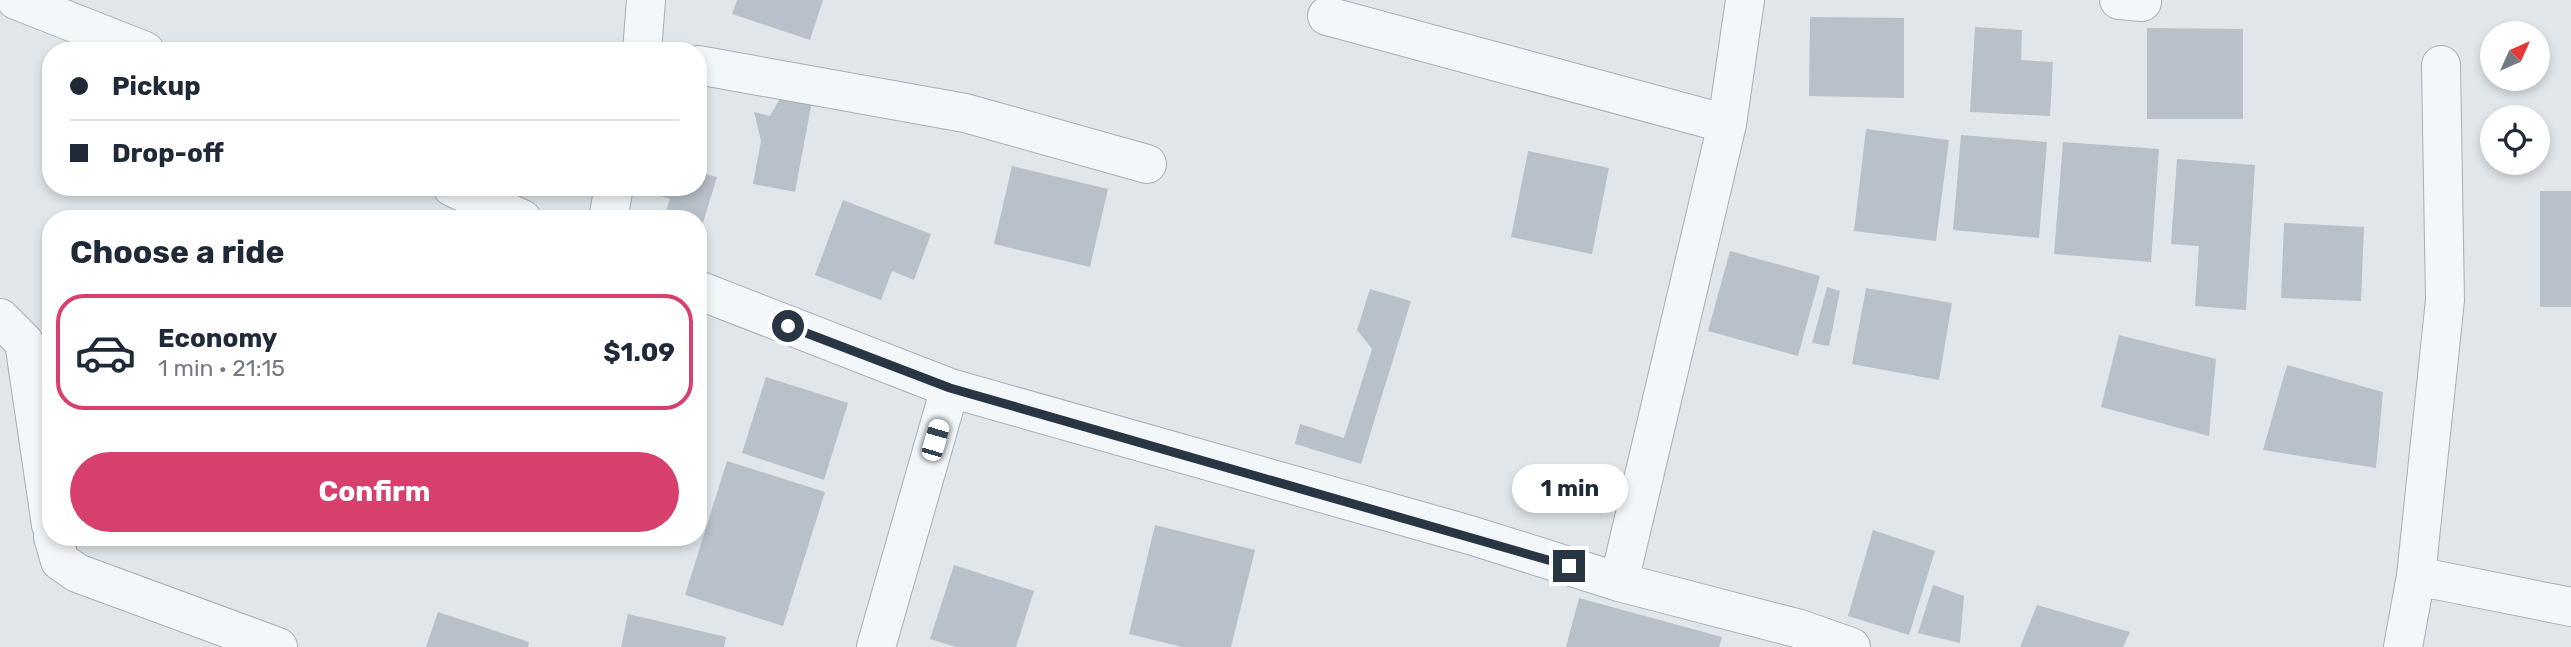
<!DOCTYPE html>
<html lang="en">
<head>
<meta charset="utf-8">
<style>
	body { margin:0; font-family:Rubik,sans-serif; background:#f2f2f3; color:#1f2937; height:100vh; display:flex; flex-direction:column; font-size:26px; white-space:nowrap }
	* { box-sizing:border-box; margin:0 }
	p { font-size:23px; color:#747a83 }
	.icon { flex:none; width:38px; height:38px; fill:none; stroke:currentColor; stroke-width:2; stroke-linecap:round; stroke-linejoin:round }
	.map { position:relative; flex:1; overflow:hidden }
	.panel { position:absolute; left:42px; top:210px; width:665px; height:336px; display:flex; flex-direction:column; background:#fff; border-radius:28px; box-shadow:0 4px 10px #0003 }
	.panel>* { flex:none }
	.banner { position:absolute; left:42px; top:42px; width:665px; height:154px; border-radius:28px; box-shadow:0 4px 10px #0003; display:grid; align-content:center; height:154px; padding:0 28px; background:#fff }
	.needle { width:46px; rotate:45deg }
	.fabs { position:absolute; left:2480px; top:21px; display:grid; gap:14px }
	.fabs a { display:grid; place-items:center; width:70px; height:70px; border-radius:50%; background:#fff; box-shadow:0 4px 10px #0003; font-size:35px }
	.end { position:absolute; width:32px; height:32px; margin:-16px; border:9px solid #283644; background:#fff; box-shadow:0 0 0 4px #fff }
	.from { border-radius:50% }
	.bubble { position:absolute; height:49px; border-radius:24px; background:#fff; box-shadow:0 4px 10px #0003; font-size:23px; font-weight:700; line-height:49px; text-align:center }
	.car { position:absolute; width:21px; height:42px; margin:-21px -10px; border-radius:9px; box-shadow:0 0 5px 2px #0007; background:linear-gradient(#fff 24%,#345 0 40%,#fff 0 76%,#345 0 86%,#fff 0) }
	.banner b { display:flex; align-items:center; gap:24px; height:66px; font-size:26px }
	.banner b+b { border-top:2px solid #e0e1e3 }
	.banner i { width:18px; height:18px; background:#1f2937 }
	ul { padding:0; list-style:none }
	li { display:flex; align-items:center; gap:21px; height:116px; margin:0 14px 10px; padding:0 14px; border:4px solid transparent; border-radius:28px }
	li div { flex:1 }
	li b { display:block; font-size:26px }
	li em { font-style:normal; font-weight:700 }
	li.current { border-color:#d73f6c }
	li>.icon { width:63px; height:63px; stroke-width:1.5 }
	h2 { padding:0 28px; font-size:32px; line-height:84px }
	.action { display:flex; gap:14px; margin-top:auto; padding:14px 28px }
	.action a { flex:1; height:80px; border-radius:42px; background:#d73f6c; color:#fff; font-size:28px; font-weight:700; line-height:80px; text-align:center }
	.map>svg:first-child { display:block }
	.building { fill:#b8c0c9 }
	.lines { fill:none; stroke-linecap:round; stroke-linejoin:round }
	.minor-casing { stroke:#a6aeb6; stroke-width:40 }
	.minor { stroke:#f4f7f9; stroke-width:38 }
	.route { stroke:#283644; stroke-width:9 }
</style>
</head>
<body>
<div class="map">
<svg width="2571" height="647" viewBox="0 0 2571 647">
	<rect width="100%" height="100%" fill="#e1e6eb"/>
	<path class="building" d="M 737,0 L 823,0 L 810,40 L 732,14 Z
		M 1810,17 L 1904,18 L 1904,98 L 1809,96 Z
		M 1975,27 L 2022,30 L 2021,60 L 2053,62 L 2050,116 L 1970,112 Z
		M 2147,28 L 2243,29 L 2243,119 L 2147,119 Z
		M 782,95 L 812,101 L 795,192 L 753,184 L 761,141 L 754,112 L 770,116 Z
		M 1866,129 L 1949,140 L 1936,241 L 1854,231 Z
		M 1961,135 L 2047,142 L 2039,238 L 1953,230 Z
		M 2063,142 L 2159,149 L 2151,262 L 2054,254 Z
		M 1528,151 L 1609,168 L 1592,254 L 1511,237 Z
		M 2177,159 L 2255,165 L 2246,310 L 2195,306 L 2199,246 L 2171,244 Z
		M 1012,166 L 1108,189 L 1090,267 L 994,244 Z
		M 698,172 L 717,177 L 701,229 L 698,228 L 698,219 L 664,217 L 670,199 L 637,188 L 698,187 Z
		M 2540,191 L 2571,191 L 2571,307 L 2540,307 Z
		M 843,200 L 931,234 L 914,280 L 892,271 L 881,300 L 815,275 Z
		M 2284,223 L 2364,227 L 2361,301 L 2281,298 Z
		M 1730,251 L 1820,276 L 1798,356 L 1708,331 Z
		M 1827,287 L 1840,291 L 1829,346 L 1812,343 Z
		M 1866,288 L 1952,303 L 1939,380 L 1852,364 Z
		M 1370,289 L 1411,301 L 1361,464 L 1295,444 L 1300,424 L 1344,438 L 1372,349 L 1357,330 Z
		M 2119,335 L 2216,359 L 2209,436 L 2101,407 Z
		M 2287,365 L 2383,392 L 2376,468 L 2263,450 Z
		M 766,377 L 848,403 L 824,480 L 742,453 Z
		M 727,461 L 825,492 L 783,626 L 685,595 Z
		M 1155,525 L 1255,550 L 1231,647 L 1182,647 L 1129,634 Z
		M 1873,530 L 1935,551 L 1909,635 L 1848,616 Z
		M 954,565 L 1034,591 L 1016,647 L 956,647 L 930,639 Z
		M 1933,585 L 1964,596 L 1960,643 L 1918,633 Z
		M 1579,598 L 1722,637 L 1719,647 L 1566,647 Z
		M 2037,605 L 2130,632 L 2123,647 L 2020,647 Z
		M 438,612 L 529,642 L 528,647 L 426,647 Z
		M 628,614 L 726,637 L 724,647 L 621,647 Z"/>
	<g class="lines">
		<defs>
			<path id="minor" d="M 16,0 L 145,51
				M 2119,0 L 2142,2
				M 1327,16 L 1727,124
				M 642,51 L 646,0
				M 698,65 L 965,113 L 1147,164
				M 452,187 L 522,219
				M 608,219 L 614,187
				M 698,290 L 950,388 L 1470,535 L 1619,582 L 1800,629 L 1851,647
				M 0,318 L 24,342 L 51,525
				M 53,537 L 60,561 L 77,573 L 278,647
				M 2416,576 L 2571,607
				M 1619,582 L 1727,124 L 1745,0
				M 876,647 L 950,388
				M 2403,647 L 2416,576 L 2445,300 L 2441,65"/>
		</defs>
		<use href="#minor" class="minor-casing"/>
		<use href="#minor" class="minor"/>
	</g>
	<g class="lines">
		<path class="route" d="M 788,326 L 950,388 L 1569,566"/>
	</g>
</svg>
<div class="fabs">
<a><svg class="needle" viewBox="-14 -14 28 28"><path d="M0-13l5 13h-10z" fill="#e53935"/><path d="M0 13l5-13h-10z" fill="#747a83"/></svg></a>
<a><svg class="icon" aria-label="locate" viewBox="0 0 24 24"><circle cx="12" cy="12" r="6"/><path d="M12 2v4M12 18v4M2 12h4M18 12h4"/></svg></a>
</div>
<i class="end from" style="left:788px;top:326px"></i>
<i class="end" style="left:1569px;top:566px"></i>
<div class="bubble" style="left:1512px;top:464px;width:116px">1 min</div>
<i class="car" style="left:935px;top:440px;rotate:16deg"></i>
<div class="banner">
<b><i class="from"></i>Pickup</b>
<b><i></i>Drop-off</b>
</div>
<section class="panel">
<h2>Choose a ride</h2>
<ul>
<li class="current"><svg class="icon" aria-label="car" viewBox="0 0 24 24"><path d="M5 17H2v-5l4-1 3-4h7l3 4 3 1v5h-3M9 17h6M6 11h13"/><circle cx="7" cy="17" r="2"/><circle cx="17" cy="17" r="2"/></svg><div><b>Economy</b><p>1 min · 21:15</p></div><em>$1.09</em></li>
</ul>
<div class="action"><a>Confirm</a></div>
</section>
</div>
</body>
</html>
